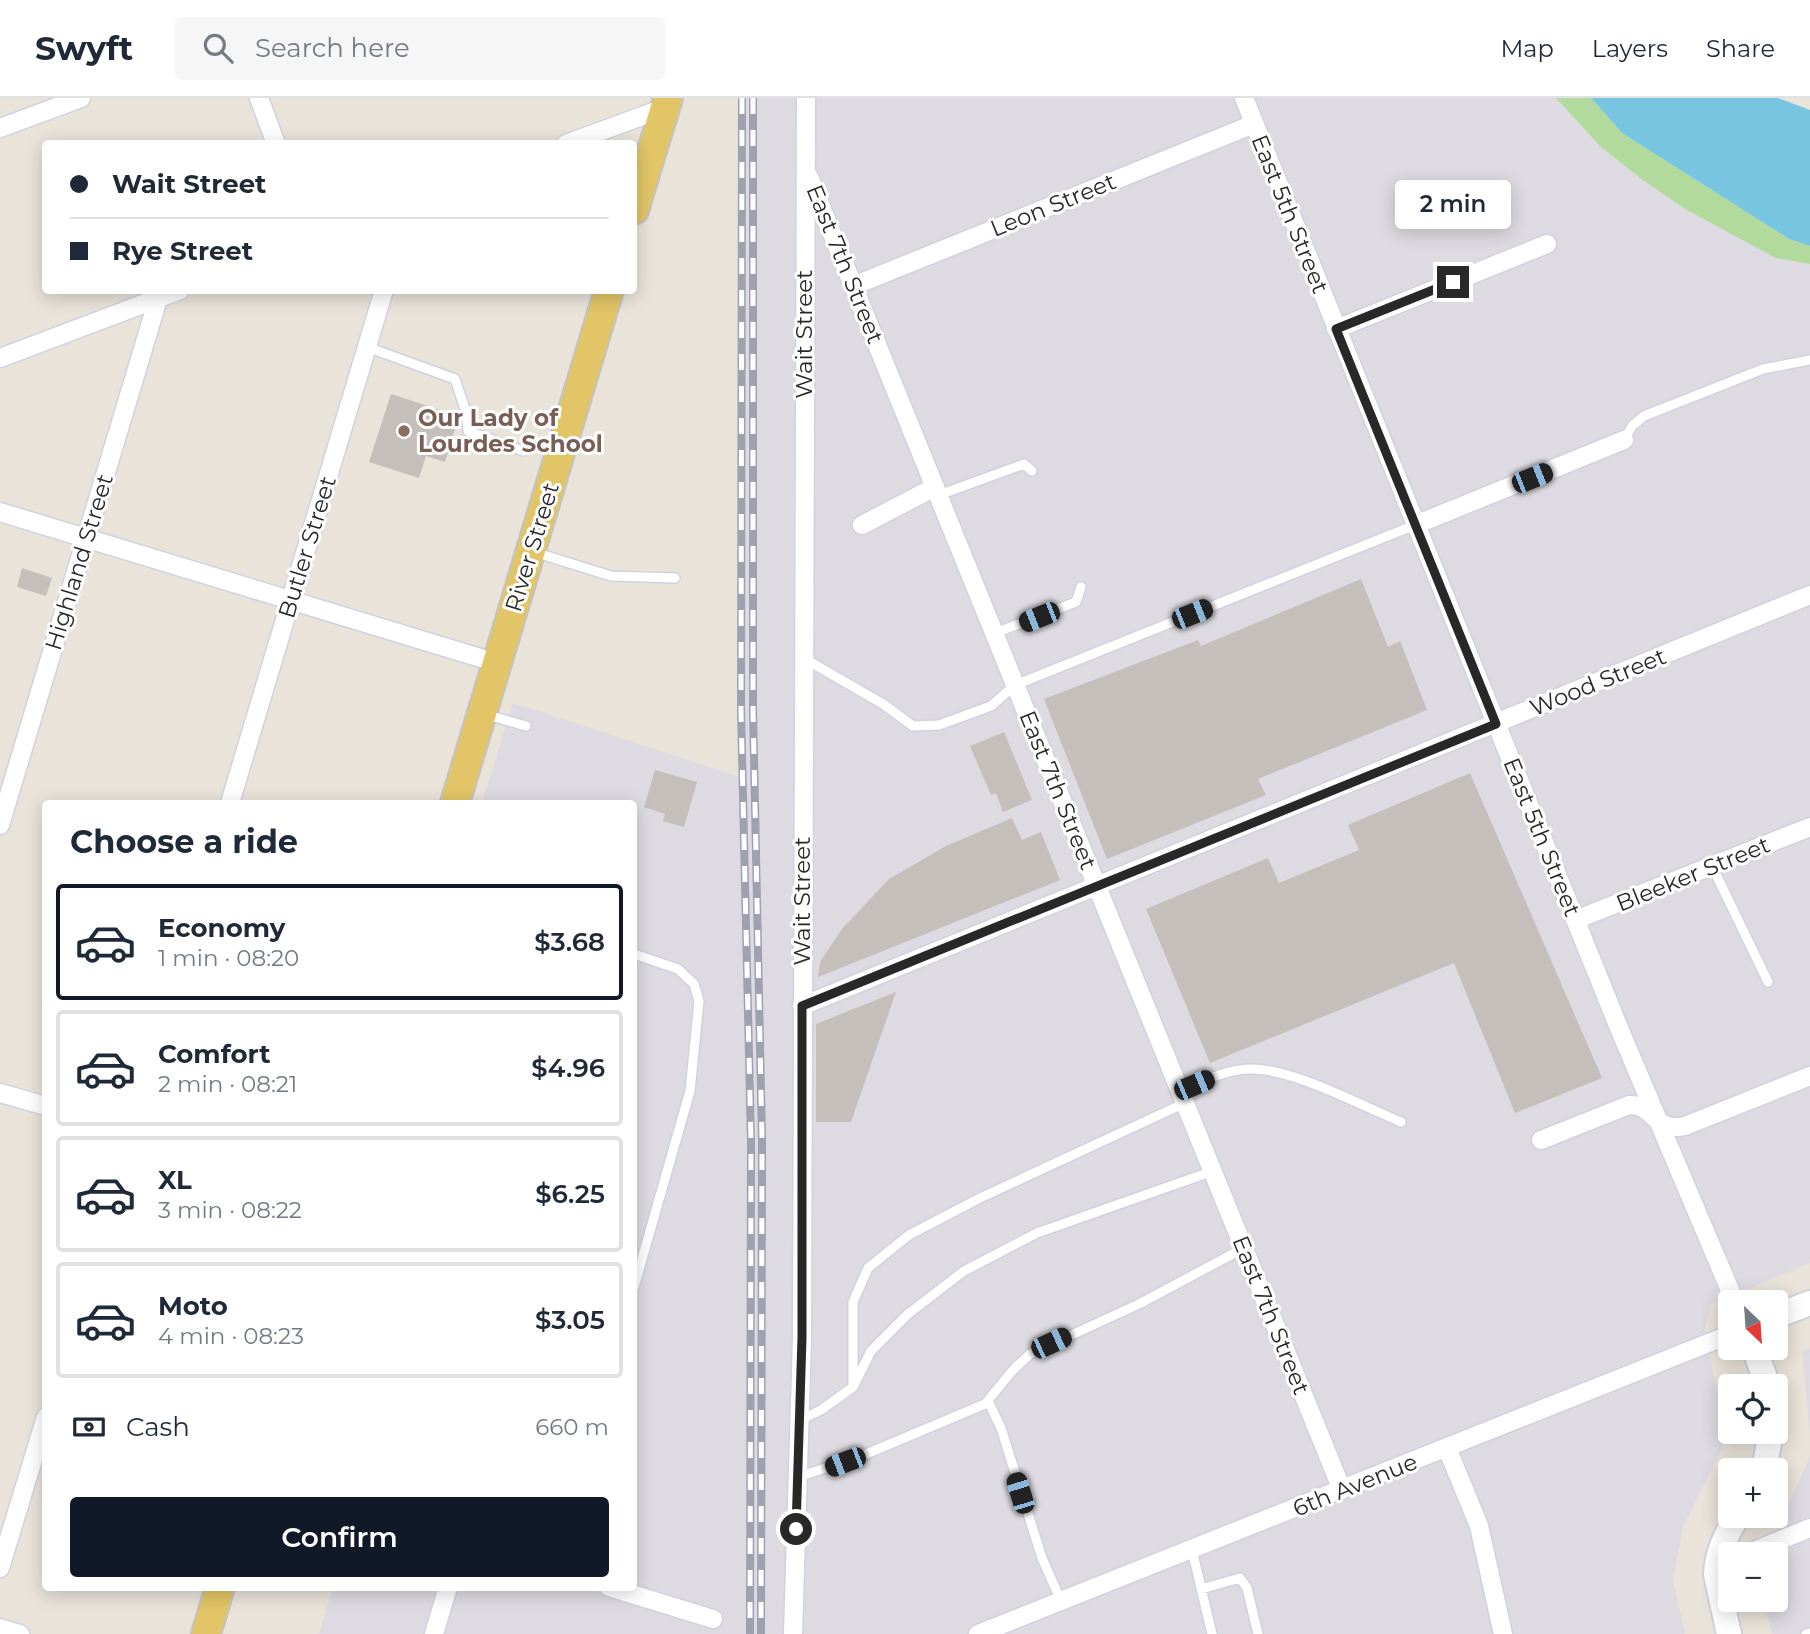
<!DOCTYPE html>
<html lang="en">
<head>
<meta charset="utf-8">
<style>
	body { margin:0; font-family:Montserrat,sans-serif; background:#f6f6f7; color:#1f2937; height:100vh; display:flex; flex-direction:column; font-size:26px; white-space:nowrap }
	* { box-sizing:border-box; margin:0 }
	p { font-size:23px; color:#747a83 }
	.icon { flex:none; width:38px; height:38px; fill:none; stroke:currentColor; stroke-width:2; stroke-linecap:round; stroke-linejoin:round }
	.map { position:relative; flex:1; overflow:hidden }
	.details { position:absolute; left:42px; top:702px; width:595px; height:791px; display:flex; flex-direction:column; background:#fff; border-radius:7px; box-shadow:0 4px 18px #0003 }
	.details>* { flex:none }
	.guide { position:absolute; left:42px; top:42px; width:595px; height:154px; border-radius:7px; box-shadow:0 4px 18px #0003; display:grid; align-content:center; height:154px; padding:0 28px; background:#fff }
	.needle { width:46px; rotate:155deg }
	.fabs { position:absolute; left:1718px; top:1192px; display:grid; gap:14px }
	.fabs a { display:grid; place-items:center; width:70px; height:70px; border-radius:7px; background:#fff; box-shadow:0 4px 18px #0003; font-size:35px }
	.end { position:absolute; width:32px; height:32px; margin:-16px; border:9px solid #282828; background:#fff; box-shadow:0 0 0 4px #fff }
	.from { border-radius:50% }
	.bubble { position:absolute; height:49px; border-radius:7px; background:#fff; box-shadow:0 4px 18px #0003; font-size:23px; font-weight:600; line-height:49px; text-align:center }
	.car { position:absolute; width:21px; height:42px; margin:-21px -10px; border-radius:9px; box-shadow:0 0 5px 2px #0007; background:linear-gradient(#222 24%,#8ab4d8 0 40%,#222 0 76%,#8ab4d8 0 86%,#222 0) }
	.guide b { display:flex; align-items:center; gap:24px; height:66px; font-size:26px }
	.guide b+b { border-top:2px solid #e0e1e3 }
	.guide i { width:18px; height:18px; background:#1f2937 }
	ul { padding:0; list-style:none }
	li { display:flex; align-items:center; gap:21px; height:116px; margin:0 14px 10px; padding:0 14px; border:4px solid #e0e1e3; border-radius:7px }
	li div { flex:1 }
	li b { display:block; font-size:26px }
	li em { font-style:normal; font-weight:600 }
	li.active { border-color:#111827 }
	li>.icon { width:63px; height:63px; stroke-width:1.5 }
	h2 { padding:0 28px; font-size:32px; line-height:84px }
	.pay { display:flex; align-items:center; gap:18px; height:77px; padding:0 28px; font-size:26px }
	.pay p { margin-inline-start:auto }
	.action { display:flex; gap:14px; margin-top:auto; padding:14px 28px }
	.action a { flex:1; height:80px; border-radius:7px; background:#111827; color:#fff; font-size:28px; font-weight:600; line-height:80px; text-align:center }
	header { display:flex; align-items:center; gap:42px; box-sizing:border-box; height:98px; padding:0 35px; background:#fff; border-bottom:2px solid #e0e1e3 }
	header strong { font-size:33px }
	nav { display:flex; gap:38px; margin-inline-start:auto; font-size:24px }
	.search { width:490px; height:63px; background:#f6f6f7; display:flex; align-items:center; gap:18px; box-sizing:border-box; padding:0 24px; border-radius:7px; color:#747a83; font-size:26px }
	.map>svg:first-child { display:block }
	.industrial { fill:#dddbe1 }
	.green { fill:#b1da9c }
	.water { fill:#77c5e1 }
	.building { fill:#c4bfba }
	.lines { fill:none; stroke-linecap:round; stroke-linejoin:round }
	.service-casing { stroke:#d0d3df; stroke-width:12 }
	.minor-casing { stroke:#d0d3df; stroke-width:21 }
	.secondary-casing { stroke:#d0d3df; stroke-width:28 }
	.primary-casing { stroke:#c3c3c3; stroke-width:32 }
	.service { stroke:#fff; stroke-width:9 }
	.minor { stroke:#fff; stroke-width:18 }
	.secondary { stroke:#fff; stroke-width:24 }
	.primary { stroke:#e1c567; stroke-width:28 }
	.rail-casing { stroke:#9ea1b0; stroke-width:8 }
	.rail { stroke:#fff; stroke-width:5; stroke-dasharray:16; stroke-linecap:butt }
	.route { stroke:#282828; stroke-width:9 }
	.education-dot { fill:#8d6e63; stroke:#fff; stroke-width:2.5 }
	.labels { text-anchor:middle; stroke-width:6; stroke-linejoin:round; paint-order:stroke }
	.street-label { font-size:23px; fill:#282828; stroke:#fff }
	.education-label { font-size:23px; font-weight:bold; fill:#785e54; stroke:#fff; text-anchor:start }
</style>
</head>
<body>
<header>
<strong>Swyft</strong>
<div class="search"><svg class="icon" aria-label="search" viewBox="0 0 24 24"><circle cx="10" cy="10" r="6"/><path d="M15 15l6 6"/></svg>Search here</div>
<nav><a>Map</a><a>Layers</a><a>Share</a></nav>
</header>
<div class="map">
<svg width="1810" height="1536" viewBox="0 0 1810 1536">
	<rect width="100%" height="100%" fill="#e9e3da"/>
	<path class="industrial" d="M 742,0 L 1556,0 L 1601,49 L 1776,160 L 1810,166 L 1810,1165 L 1711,1206 L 1704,1235 L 1728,1339 L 1683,1429 L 1673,1481 L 1685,1536 L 319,1536 L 333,1489 L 634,1489 L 634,705 L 482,705 L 513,605 L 743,680 Z
		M 1810,1250 L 1810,1336 L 1802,1254 Z
		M 1810,1358 L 1810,1536 L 1772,1536 L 1764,1502 L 1776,1502 L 1776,1456 L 1766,1456 Z"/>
	<path class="green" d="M 1556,0 L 1591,0 L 1622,35 L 1789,141 L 1810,148 L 1810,166 L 1776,160 L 1685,111 L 1643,82 L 1601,49 Z"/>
	<path class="water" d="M 1591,0 L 1778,0 L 1810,12 L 1810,148 L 1789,141 L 1622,35 Z"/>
	<path class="building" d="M 391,296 L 459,318 L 445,364 L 426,358 L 419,380 L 369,364 Z
		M 22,470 L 52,480 L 46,498 L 17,489 Z
		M 1361,481 L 1388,549 L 1400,543 L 1427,612 L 1258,681 L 1266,697 L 1107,761 L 1044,601 L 1198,542 L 1201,548 Z
		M 1004,634 L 1032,702 L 1003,714 L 996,695 L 991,697 L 970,648 Z
		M 655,672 L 697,684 L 684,729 L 663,723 L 665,716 L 644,709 Z
		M 1470,675 L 1602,980 L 1515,1015 L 1454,865 L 1210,965 L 1146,811 L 1268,760 L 1279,785 L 1359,752 L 1348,727 Z
		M 1012,720 L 1022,742 L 1041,734 L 1060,782 L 818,879 L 820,864 L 842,831 L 889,781 L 946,748 Z
		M 896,894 L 851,1024 L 816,1024 L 816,926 Z"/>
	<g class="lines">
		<defs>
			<path id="service" d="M 367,249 L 455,281 L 466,314 L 468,333 L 523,353
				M 1624,342 L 1632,328 L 1644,318 L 1763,271 L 1810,262
				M 939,397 L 1024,366 L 1032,373
				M 534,454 L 611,478 L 675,480
				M 995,535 L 1076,504 L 1081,489
				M 805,561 L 883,606 L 913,628 L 939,627 L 991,608 L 1015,587 L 1415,427
				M 484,616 L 526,628
				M 1712,768 L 1768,884
				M 634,856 L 678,871 L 694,886 L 699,903 L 690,993 L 634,1189
				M 1180,993 C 1201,984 1225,972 1248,971 C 1290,969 1360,1007 1401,1024
				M 853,1286 L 853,1204 L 868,1170 L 909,1137 L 980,1100 L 1185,1005
				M 988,1303 L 1001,1330 L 1042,1460 L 1061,1503
				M 800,1322 L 821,1312 L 853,1289 L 871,1253 L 908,1216 L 964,1173 L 1037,1135 L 1213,1073
				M 798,1379 L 859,1359 L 985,1306 L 1013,1272 L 1030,1256 L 1139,1206 L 1244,1150
				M 1192,1452 L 1212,1536
				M 1201,1491 L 1240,1480 L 1247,1490 L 1258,1536
				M 1806,1536 L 1810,1535"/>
			<path id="minor" d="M 259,0 L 276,46
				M 1244,0 L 1619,930 L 1735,1204
				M 0,30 L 81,0
				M 566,46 L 664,10
				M 809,79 L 1342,1392
				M 853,188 L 1254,26
				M 1336,231 L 1547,146
				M 0,260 L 180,192
				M 0,414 L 497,565
				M 862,427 L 935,389
				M 1415,427 L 1624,342
				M 230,705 L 384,192
				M 0,727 L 158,201
				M 1575,822 L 1810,729
				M 802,908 L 1810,497
				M 0,995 L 46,1008
				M 1541,1042 L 1629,1007 C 1655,1006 1653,1035 1685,1028 L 1810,978
				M 1447,1350 L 1479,1428 L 1503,1536
				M 1746,1456 L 1810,1430
				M 0,1470 L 46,1319
				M 609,1489 L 713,1521
				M 0,1530 L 20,1536
				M 434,1536 L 448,1489
				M 793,1536 L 802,1240 L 806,0
				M 978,1536 L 1731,1236"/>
			<path id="secondary" d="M 1776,1218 L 1810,1205
				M 1754,1250 L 1768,1288
				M 1764,1372 L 1771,1334
				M 1729,1536 L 1716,1476 C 1717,1454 1726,1436 1738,1418"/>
			<path id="primary" d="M 634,112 L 668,0
				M 455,705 L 609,192
				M 206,1536 L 220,1489"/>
		</defs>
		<use href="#service" class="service-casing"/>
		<use href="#minor" class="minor-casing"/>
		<use href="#secondary" class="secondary-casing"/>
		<use href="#primary" class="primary-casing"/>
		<use href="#service" class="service"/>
		<use href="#minor" class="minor"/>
		<use href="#secondary" class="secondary"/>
		<use href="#primary" class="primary"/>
		<defs>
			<path id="rail" d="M 742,0 L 741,612 L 751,1044 L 750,1536
				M 753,0 L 753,612 L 762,1042 L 761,1536"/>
		</defs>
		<use href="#rail" class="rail-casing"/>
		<use href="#rail" class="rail"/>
	</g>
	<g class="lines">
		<path class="route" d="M 796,1431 L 802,1240 L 802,908 L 1496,626 L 1336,231 L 1453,184"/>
	</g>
	<circle class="education-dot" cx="404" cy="333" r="7"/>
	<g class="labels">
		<g class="street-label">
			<text transform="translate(1053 107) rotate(-22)" y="8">Leon Street</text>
			<text transform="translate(1290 116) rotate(68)" y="8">East 5th Street</text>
			<text transform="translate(845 166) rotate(68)" y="8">East 7th Street</text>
			<text transform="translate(804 236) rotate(-90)" y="8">Wait Street</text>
			<text transform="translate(307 449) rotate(-73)" y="8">Butler Street</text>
			<text transform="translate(532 449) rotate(-73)" y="8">River Street</text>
			<text transform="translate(79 464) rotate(-73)" y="8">Highland Street</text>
			<text transform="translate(1598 584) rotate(-22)" y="8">Wood Street</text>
			<text transform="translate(1058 692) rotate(68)" y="8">East 7th Street</text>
			<text transform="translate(1542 739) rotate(68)" y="8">East 5th Street</text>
			<text transform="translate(1693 776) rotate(-22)" y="8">Bleeker Street</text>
			<text transform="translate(802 803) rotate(-90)" y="8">Wait Street</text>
			<text transform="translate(1271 1217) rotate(68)" y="8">East 7th Street</text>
			<text transform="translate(1355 1387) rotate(-22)" y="8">6th Avenue</text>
		</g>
		<g class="education-label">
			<text x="418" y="328">Our Lady of<tspan x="418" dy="26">Lourdes School</tspan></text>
		</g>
	</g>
</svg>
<div class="fabs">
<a><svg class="needle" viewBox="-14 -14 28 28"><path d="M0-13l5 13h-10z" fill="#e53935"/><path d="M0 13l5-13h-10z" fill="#747a83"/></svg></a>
<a><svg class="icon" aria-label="locate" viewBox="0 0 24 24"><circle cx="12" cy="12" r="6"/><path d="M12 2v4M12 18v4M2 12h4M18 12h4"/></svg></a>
<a>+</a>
<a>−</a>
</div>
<i class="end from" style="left:796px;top:1431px"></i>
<i class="end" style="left:1453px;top:184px"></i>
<div class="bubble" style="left:1395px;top:82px;width:116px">2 min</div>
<i class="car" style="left:1532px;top:380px;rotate:68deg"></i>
<i class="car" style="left:1192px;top:516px;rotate:68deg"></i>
<i class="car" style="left:1039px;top:519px;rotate:248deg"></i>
<i class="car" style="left:1194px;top:987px;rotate:67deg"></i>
<i class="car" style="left:1051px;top:1245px;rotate:65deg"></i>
<i class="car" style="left:845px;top:1364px;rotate:249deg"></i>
<i class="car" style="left:1020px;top:1395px;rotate:343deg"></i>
<div class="guide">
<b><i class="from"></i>Wait Street</b>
<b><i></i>Rye Street</b>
</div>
<section class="details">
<h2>Choose a ride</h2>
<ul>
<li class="active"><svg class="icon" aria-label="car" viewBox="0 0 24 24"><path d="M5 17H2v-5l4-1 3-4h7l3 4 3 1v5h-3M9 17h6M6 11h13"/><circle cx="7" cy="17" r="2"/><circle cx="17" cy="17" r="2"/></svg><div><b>Economy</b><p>1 min · 08:20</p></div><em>$3.68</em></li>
<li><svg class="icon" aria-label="car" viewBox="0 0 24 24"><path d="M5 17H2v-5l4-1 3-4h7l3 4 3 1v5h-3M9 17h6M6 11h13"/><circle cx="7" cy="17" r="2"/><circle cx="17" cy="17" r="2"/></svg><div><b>Comfort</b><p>2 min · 08:21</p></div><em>$4.96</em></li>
<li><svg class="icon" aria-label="car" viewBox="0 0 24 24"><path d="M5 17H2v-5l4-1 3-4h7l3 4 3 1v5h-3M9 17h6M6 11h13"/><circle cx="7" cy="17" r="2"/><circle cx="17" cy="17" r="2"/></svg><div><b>XL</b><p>3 min · 08:22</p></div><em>$6.25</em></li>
<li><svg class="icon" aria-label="car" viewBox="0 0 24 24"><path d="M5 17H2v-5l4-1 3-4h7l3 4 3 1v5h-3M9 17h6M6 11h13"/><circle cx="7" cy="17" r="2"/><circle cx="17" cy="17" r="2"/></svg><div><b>Moto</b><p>4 min · 08:23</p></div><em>$3.05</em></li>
</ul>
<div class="pay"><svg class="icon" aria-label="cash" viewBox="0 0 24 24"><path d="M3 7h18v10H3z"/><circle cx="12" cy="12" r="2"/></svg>Cash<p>660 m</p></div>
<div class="action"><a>Confirm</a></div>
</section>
</div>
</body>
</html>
